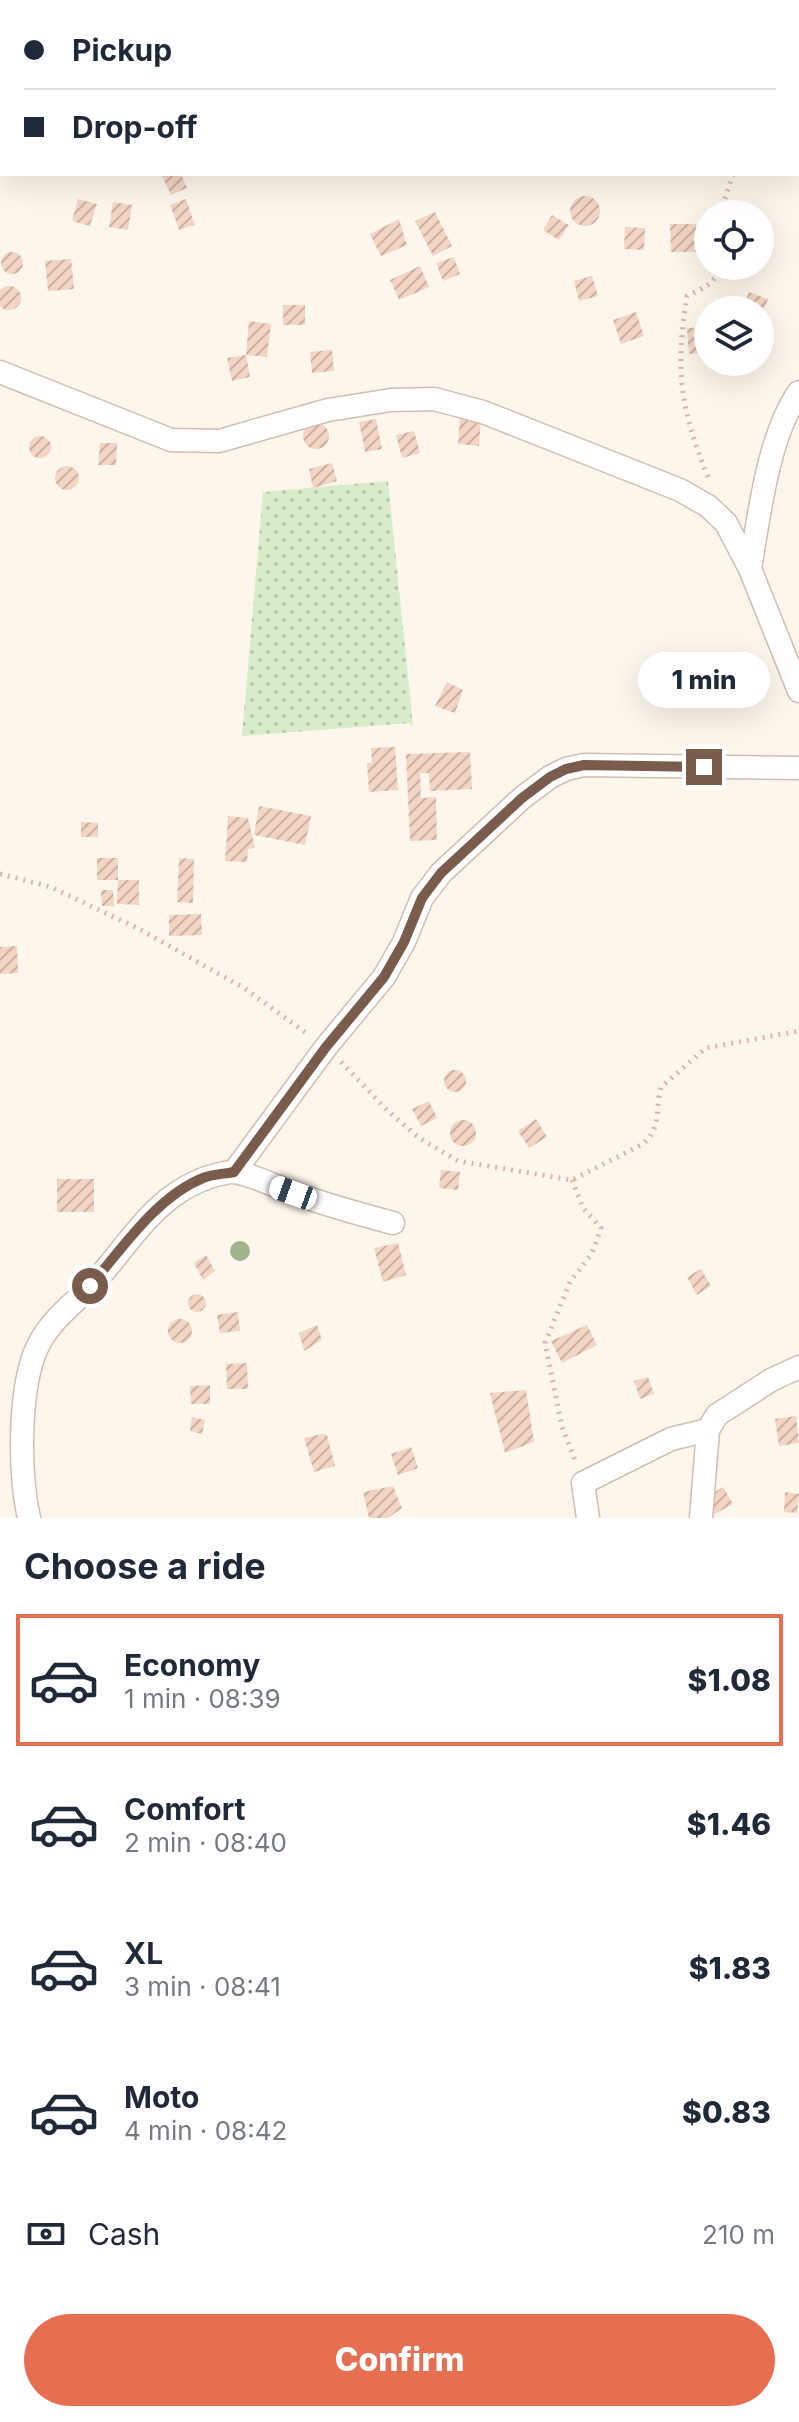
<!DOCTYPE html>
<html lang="en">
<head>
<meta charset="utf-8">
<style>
	body { margin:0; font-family:Inter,sans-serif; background:#f6f6f7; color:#1f2937; height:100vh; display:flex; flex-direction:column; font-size:30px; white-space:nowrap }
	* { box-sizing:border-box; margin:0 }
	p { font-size:26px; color:#747a83 }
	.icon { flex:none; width:44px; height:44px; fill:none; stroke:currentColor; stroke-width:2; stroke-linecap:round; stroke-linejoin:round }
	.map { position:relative; height:1518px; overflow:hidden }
	.drawer { display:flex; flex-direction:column; background:#fff; flex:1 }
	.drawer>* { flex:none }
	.banner { position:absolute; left:0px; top:0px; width:800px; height:176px; box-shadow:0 8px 32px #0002; display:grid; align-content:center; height:176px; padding:0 24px; background:#fff }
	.tools { position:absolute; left:694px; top:200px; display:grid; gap:16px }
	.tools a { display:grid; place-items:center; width:80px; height:80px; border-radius:50%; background:#fff; box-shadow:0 8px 32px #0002; font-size:40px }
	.end { position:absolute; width:36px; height:36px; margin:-18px; border:10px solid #7a5c4d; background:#fff; box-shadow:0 0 0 4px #fff }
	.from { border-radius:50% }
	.bubble { position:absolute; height:56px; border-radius:28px; background:#fff; box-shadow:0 8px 32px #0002; font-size:26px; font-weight:800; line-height:56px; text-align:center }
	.car { position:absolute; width:24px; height:48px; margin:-24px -12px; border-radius:10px; box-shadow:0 0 6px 2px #0007; background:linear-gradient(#fff 24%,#345 0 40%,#fff 0 76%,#345 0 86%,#fff 0) }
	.banner b { display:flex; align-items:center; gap:28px; height:76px; font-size:30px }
	.banner b+b { border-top:2px solid #e0e1e3 }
	.banner i { width:20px; height:20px; background:#1f2937 }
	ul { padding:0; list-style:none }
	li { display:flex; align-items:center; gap:24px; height:132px; margin:0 16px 12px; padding:0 8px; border:4px solid transparent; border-radius:0px }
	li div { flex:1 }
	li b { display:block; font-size:30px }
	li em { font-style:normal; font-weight:800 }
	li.active { border-color:#e76f51 }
	li>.icon { width:72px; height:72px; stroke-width:1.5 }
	h2 { padding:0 24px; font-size:36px; line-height:96px }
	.pay { display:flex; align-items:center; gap:20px; height:88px; padding:0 24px; font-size:30px }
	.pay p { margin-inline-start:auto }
	.button { display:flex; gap:16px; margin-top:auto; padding:16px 24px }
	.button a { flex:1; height:92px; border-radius:48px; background:#e76f51; color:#fff; font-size:32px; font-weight:800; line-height:92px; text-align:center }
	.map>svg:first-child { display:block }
	.park { fill:url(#park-dots) }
	.building { fill:url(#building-hatch) }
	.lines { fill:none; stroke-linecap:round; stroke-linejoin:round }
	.street-casing { stroke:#d1beb0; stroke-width:25 }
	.path { stroke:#d9b8a5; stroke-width:5; stroke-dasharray:2 6; stroke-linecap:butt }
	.street { stroke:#fff; stroke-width:22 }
	.tree { fill:#a0b28e }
	.route { stroke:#7a5c4d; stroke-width:10 }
</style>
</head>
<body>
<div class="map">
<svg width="799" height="1518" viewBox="0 0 799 1518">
	<defs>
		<pattern id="park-dots" width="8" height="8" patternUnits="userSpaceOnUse" patternTransform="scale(2)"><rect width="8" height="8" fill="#d8ecc9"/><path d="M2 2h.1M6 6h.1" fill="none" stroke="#b4c2a5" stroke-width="1.8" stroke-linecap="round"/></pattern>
		<pattern id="building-hatch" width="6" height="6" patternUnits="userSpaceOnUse" patternTransform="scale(2)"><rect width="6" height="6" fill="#f3d5c3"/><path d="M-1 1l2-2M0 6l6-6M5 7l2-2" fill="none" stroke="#cab0a1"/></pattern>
	</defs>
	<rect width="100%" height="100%" fill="#fdf6ec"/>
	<path class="park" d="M 388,481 L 413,726 L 409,723 L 242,736 L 263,492 Z"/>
	<path class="building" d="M 167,174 L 181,174 L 187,188 L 171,195 L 162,176 Z
		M570 211a15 15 0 1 1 30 0a15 15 0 1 1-30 0Z
		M 78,199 L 97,204 L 90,226 L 72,221 Z
		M 186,199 L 195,225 L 179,230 L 170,205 Z
		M 113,202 L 132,205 L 128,230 L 109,227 Z
		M 435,212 L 452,246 L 433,256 L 415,221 Z
		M 552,215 L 569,225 L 559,240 L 543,230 Z
		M 399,219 L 407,245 L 381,256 L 370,234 Z
		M 670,224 L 696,224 L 697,252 L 671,252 Z
		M 625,227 L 645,228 L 644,250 L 624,249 Z
		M1 263a11 11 0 1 1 22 0a11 11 0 1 1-22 0Z
		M 454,257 L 460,274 L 443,281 L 436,263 Z
		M 71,259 L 74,289 L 48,291 L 45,261 Z
		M 420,266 L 429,287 L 399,300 L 390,280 Z
		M 729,266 L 748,266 L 749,276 L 730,278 Z
		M 592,276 L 598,296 L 579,301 L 574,281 Z
		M-3 298a12 12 0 1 1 24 0a12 12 0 1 1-24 0Z
		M 749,292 L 768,299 L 760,319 L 760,310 L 742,310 Z
		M 283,305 L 305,305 L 305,325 L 283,325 Z
		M 636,312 L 644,336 L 621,344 L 613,320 Z
		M 249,321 L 271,324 L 267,357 L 246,355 Z
		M 708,327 L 708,352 L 689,354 L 687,328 Z
		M 332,350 L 334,371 L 312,373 L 310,352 Z
		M 246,355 L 250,377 L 232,381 L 227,358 Z
		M 460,417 L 481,419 L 479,446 L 458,444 Z
		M 376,419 L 382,449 L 365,452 L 359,422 Z
		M303 436a13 13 0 1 1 26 0a13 13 0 1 1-26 0Z
		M 414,431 L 420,453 L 402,458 L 396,435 Z
		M29 447a11 11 0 1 1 22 0a11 11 0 1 1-22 0Z
		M 100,443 L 117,443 L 116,465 L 98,465 Z
		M 332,463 L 337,481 L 313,488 L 309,469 Z
		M55 478a12 12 0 1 1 24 0a12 12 0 1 1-24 0Z
		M 447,682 L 463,690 L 455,713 L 435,706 Z
		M 395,747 L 398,790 L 369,792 L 367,763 L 372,763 L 371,748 Z
		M 470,752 L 472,789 L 430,791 L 429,773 L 420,773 L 421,798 L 436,797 L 437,840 L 410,841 L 406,754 Z
		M 259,806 L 311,816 L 305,845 L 254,835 Z
		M 228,816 L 248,818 L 255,848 L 248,849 L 247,862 L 225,861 Z
		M 81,822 L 98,823 L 98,837 L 81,837 Z
		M 97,858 L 118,858 L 118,880 L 97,880 Z
		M 179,858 L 194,859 L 193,903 L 177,902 Z
		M 118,880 L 139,880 L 139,905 L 117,904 Z
		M 101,890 L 113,890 L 114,906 L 102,906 Z
		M 201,914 L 202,935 L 169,936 L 169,915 Z
		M 17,946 L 18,973 L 0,974 L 0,947 Z
		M444 1081a11 11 0 1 1 22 0a11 11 0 1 1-22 0Z
		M 429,1101 L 437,1118 L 421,1126 L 412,1109 Z
		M 536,1119 L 547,1137 L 529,1148 L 518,1131 Z
		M450 1133a13 13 0 1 1 26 0a13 13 0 1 1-26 0Z
		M 441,1170 L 460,1172 L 458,1190 L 439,1188 Z
		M 57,1179 L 94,1179 L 94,1212 L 57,1212 Z
		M 398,1243 L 406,1275 L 383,1282 L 374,1248 Z
		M 206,1255 L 215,1271 L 203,1280 L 194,1263 Z
		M 701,1269 L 711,1286 L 697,1295 L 687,1277 Z
		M188 1303a9 9 0 1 1 18 0a9 9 0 1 1-18 0Z
		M 238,1312 L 240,1331 L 220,1333 L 217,1315 Z
		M168 1331a12 12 0 1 1 24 0a12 12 0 1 1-24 0Z
		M 317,1325 L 322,1340 L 304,1351 L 299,1333 Z
		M 587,1325 L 597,1345 L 562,1363 L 551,1341 Z
		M 247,1363 L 248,1389 L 227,1389 L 226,1364 Z
		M 648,1377 L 654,1394 L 640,1399 L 634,1381 Z
		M 210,1385 L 210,1404 L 191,1404 L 190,1386 Z
		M 526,1390 L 534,1442 L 505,1453 L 490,1393 Z
		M 796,1416 L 799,1443 L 779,1446 L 775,1419 Z
		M 192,1417 L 205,1420 L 202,1434 L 190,1431 Z
		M 322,1434 L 327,1435 L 335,1466 L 314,1472 L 304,1438 Z
		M 411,1447 L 418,1468 L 398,1475 L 391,1454 Z
		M 393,1486 L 402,1508 L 388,1518 L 369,1518 L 363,1492 Z
		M 723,1487 L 733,1504 L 711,1516 L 701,1501 Z
		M 785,1492 L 799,1494 L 797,1513 L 784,1512 Z"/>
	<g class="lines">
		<defs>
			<path id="street" d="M 0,372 L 171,440 L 219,441 L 328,410 L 391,400 L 434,399 L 483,412 L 680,490 L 708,506 L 726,523 L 750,569 L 799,691
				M 750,569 C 759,516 768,436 799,392
				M 234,1172 L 326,1047 L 384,977 L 404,942 L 422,898 L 441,873 L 522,798 L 550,777 L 566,769 L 584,765 L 799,768
				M 29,1518 C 19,1474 19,1397 34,1355 C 46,1323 70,1307 92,1285 C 119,1256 142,1218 174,1195 C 191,1183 210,1175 230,1172 C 246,1171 278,1188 294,1193 C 326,1205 359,1214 393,1223
				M 588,1518 L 583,1483 L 671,1439 L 708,1430
				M 701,1518 L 708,1430 L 717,1415 L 771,1380 L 799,1367"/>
		</defs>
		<use href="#street" class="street-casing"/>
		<path class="path" d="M 162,0 L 163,2
			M 289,0 L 289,2
			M 0,116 L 2,115
			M 720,214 L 733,174
			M 708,477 C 680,408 675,370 687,296 C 703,288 716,284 720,266
			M 0,874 L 51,887 L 141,930 L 244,988 L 309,1035
			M 341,1062 L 388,1111 L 419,1138 L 458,1161 L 572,1180 L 643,1144 C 662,1128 655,1108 661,1087 L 706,1048 L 799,1031
			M 572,1180 L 583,1208 L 601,1228 L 592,1253 L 570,1282 L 545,1343 L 562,1427 L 575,1460"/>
		<use href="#street" class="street"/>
	</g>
	<circle class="tree" cx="240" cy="1251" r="10"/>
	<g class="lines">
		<path class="route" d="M 90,1286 C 122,1249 156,1197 203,1178 C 213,1174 225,1174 234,1172 L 326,1047 L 384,977 L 404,942 L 422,898 L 441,873 L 522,798 L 550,777 L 566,769 L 584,765 L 704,767"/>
	</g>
</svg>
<div class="tools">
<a><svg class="icon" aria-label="locate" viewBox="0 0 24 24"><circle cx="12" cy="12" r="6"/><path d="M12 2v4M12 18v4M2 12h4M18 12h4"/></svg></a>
<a><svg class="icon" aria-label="layers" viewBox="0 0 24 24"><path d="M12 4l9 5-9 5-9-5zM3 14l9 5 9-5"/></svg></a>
</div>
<i class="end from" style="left:90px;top:1286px"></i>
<i class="end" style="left:704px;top:767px"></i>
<div class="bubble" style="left:638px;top:652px;width:132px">1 min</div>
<i class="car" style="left:293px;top:1193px;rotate:290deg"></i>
<div class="banner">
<b><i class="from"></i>Pickup</b>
<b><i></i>Drop-off</b>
</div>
</div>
<section class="drawer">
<h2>Choose a ride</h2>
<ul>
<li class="active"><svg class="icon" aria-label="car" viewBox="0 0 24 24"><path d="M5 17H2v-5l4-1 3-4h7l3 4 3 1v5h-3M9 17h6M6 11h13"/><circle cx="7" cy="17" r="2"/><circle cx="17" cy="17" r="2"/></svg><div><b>Economy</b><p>1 min · 08:39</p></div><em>$1.08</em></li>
<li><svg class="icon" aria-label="car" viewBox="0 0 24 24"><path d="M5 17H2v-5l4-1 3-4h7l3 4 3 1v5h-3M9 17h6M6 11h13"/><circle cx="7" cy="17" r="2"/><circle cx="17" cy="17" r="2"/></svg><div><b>Comfort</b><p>2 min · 08:40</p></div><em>$1.46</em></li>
<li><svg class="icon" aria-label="car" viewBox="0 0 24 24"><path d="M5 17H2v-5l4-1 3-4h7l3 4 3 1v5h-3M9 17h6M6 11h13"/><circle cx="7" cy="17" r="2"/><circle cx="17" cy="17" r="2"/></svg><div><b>XL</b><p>3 min · 08:41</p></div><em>$1.83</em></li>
<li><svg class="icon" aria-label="car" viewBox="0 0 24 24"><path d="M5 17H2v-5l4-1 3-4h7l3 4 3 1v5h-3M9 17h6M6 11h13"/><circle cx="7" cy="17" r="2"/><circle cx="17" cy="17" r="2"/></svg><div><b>Moto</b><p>4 min · 08:42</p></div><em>$0.83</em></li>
</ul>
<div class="pay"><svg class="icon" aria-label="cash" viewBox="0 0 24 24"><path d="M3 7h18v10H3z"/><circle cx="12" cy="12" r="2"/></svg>Cash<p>210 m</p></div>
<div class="button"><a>Confirm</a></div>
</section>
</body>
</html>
